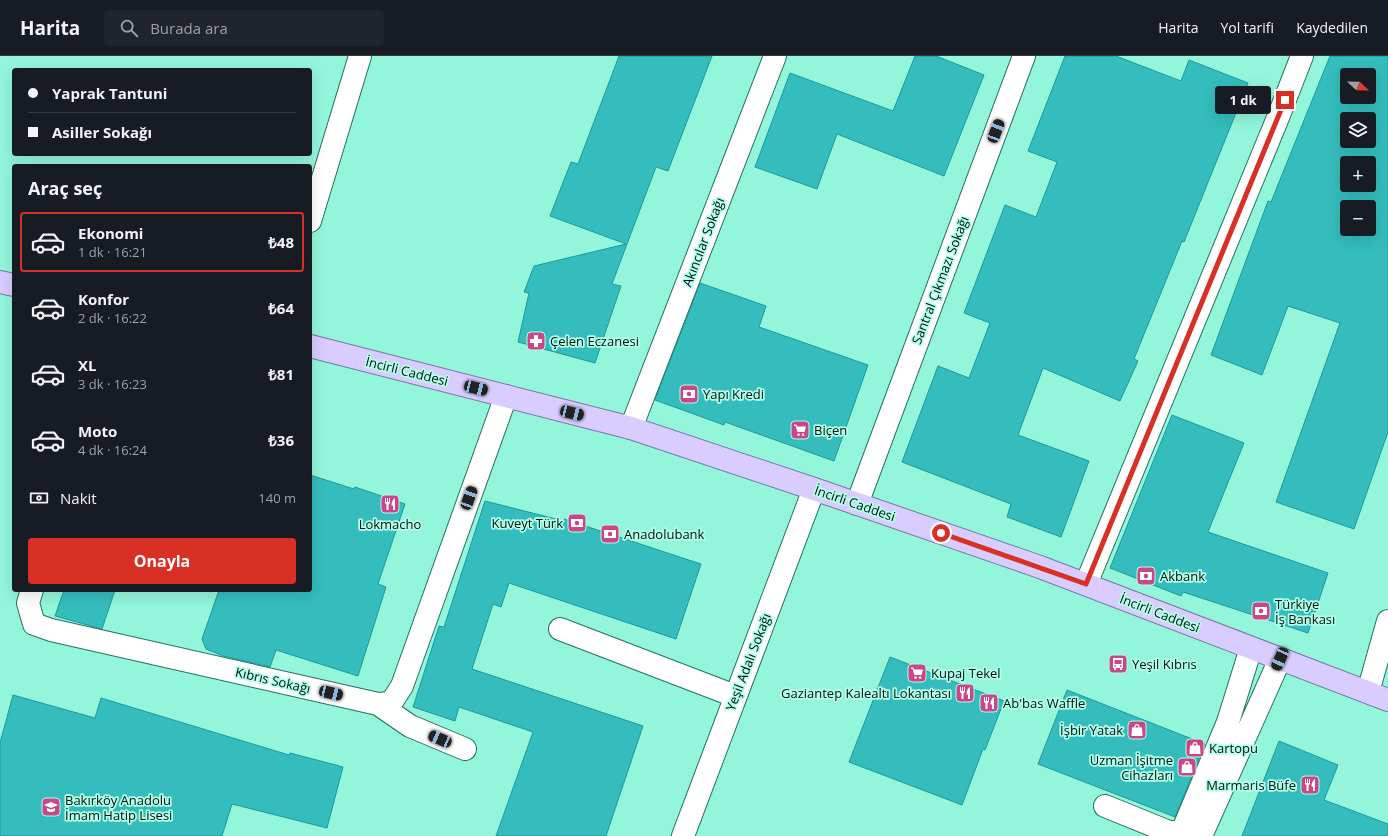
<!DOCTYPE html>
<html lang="tr">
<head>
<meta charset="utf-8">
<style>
	body { margin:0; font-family:"Open Sans",sans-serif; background:#20242c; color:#f1f3f6; height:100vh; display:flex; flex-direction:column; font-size:15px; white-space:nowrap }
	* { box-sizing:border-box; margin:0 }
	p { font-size:13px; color:#9ea1a6 }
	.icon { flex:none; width:22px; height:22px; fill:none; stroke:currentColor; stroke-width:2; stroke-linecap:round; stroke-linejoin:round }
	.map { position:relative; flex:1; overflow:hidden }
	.side { position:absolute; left:12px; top:108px; width:300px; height:428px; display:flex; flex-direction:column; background:#171b24; border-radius:4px; box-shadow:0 4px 16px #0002 }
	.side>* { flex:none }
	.hud { position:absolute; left:12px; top:12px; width:300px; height:88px; border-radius:4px; box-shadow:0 4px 16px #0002; display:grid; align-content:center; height:88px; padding:0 16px; background:#171b24 }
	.needle { width:26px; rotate:112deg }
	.fabs { position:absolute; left:1340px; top:12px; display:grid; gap:8px }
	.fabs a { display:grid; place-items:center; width:36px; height:36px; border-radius:4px; background:#171b24; box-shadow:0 4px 16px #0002; font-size:20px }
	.end { position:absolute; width:18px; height:18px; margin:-9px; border:5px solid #d93025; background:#fff; box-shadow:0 0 0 2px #fff }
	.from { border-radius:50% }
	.bubble { position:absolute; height:28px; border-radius:4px; background:#171b24; box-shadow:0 4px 16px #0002; font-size:13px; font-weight:700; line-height:28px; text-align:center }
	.car { position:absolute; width:12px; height:24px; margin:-12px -6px; border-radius:5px; box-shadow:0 0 3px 1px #0007; background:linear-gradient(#222 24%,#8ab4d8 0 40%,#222 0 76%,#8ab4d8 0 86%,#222 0) }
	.hud b { display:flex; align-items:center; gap:14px; height:38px; font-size:15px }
	.hud b+b { border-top:1px solid #363941 }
	.hud i { width:10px; height:10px; background:#f1f3f6 }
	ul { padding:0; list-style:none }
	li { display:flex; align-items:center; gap:12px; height:60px; margin:0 8px 6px; padding:0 8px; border:2px solid transparent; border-radius:4px }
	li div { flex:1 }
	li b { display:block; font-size:15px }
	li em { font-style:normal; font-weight:700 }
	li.current { border-color:#d93025 }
	li>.icon { width:36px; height:36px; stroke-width:1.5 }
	h2 { padding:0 16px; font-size:18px; line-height:48px }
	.pay { display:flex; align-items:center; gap:10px; height:44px; padding:0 16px; font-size:15px }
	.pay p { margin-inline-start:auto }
	.action { display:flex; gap:8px; margin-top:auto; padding:8px 16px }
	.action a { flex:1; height:46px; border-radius:4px; background:#d93025; color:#fff; font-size:16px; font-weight:700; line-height:46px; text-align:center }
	header { display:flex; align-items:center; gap:24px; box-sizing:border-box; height:56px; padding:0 20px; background:#171b24; border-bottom:1px solid #363941 }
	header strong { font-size:19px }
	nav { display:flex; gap:22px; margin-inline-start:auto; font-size:14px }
	.search { width:280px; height:36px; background:#20242c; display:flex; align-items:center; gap:10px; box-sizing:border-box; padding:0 14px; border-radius:4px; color:#9ea1a6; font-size:15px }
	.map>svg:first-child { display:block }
	.building { fill:#34bdbc; stroke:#1c9a99; fill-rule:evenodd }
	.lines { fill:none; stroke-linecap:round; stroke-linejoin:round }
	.minor-casing { stroke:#23715f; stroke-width:24 }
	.major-casing { stroke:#7c75a8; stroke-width:24 }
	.minor { stroke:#fff; stroke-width:22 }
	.major { stroke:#d8cdfe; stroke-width:22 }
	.route { stroke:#d93025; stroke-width:5 }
	.labels { text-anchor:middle; stroke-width:3.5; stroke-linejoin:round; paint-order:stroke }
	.street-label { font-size:13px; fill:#00100b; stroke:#b3ffe9 }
	.poi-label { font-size:13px; fill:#00100b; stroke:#b3ffe9; text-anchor:start }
</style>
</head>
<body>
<header>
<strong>Harita</strong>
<div class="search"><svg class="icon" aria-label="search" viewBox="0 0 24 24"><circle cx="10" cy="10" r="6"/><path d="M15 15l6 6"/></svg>Burada ara</div>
<nav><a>Harita</a><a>Yol tarifi</a><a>Kaydedilen</a></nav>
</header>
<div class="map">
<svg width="1388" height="780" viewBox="0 0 1388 780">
	<rect width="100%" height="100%" fill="#93f6db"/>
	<path class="building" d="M 619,0 L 712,0 L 668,115 L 656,111 L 612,228 L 621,230 L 595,307 L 518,286 L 529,237 L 524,236 L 534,210 L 626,188 L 550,160 L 571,106 L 578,108 Z
		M 915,0 L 936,0 L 984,19 L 944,120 L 837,78 L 817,133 L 755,111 L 790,17 L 893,55 Z
		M 1065,0 L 1116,0 L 1181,25 L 1189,4 L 1248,27 L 1184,186 L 1182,185 L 1134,303 L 1138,305 L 1120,345 L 1043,312 L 1018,379 L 1089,405 L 1061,481 L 1007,461 L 1011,448 L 902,406 L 938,310 L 969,322 L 990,267 L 964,257 L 1005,149 L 1036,161 L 1057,106 L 1028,95 Z
		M 1330,0 L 1388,0 L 1388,376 L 1354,473 L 1276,446 L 1340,267 L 1288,250 L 1262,319 L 1211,299 L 1268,145 L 1271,146 ZM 1347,19 L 1369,19 L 1369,41 L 1347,41 ZM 1347,63 L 1369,63 L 1369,85 L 1347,85 ZM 1347,107 L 1369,107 L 1369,129 L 1347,129 ZM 1347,151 L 1369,151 L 1369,173 L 1347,173 Z
		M 700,227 L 766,250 L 759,271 L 868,309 L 834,405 L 725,366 L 724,369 L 655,344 Z
		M 1172,359 L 1244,387 L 1208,476 L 1328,517 L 1308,577 L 1183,536 L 1181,540 L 1110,512 Z
		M 310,419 L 354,433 L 355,431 L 405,448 L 378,528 L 386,531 L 358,620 L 276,594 L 270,611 L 223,600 L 206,593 L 202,583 L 219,534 L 310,534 Z
		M 485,445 L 564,465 L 564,463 L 701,508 L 676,583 L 509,527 L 501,551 L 493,548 L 472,613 L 643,670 L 606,780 L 496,780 L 533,676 L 459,651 L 455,665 L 413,651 L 439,570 L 444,571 Z
		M 64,534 L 115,534 L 102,573 L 55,560 Z
		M 890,601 L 1004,645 L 985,694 L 983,693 L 962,749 L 849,706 Z
		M 1067,634 L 1205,688 L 1175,761 L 1038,708 Z
		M 13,639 L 95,662 L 101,642 L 289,699 L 290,697 L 343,711 L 327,772 L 232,748 L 222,780 L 0,780 L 0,687 Z
		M 1279,685 L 1338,709 L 1324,744 L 1388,768 L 1388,780 L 1242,780 Z"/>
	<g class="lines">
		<defs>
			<path id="minor" d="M 310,165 L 360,0
				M 631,372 L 775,0
				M 857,448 L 1024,0
				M 1086,528 L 1279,59 L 1302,0
				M 32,534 L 28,547 L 34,568 L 51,574 L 378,648 L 391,647 L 402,630 L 506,340
				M 560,573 L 735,640
				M 1368,636 L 1388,565
				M 378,648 L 410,670 L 465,693
				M 1105,750 L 1169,776 L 1182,776 L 1228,666 L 1251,592
				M 683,780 L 814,433
				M 1201,780 L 1280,603"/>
			<path id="major" d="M 0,226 L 14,229
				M 310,290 L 631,372 L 814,433 L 1040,511 L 1388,644"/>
		</defs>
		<use href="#minor" class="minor-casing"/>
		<use href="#major" class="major-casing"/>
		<use href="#minor" class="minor"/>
		<use href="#major" class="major"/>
	</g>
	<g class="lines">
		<path class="route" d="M 941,477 L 1086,528 L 1285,44"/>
	</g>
	<defs>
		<symbol id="pharmacy-square" viewBox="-11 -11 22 22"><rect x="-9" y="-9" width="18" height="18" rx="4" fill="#cc4586" stroke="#b3ffe9"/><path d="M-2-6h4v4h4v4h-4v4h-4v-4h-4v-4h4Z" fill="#fff"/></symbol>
		<symbol id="bank-square" viewBox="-11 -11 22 22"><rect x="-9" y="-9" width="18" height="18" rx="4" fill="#cc4586" stroke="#b3ffe9"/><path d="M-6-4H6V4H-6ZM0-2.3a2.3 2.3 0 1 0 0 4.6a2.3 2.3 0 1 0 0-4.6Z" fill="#fff"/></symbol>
		<symbol id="supermarket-square" viewBox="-11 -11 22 22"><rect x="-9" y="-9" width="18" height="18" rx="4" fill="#cc4586" stroke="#b3ffe9"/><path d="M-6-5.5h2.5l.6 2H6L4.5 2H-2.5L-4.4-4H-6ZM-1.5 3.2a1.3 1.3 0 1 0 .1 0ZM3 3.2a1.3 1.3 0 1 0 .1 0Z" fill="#fff"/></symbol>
		<symbol id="restaurant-square" viewBox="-11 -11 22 22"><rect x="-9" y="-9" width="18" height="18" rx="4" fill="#cc4586" stroke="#b3ffe9"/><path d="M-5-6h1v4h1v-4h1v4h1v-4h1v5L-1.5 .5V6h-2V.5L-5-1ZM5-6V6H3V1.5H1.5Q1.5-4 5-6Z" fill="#fff"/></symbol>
		<symbol id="bus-square" viewBox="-11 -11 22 22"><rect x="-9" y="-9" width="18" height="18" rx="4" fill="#cc4586" stroke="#b3ffe9"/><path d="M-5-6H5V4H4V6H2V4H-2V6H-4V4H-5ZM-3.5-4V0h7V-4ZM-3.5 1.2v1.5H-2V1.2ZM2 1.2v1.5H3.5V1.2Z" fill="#fff"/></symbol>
		<symbol id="shop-square" viewBox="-11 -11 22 22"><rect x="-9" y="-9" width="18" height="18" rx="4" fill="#cc4586" stroke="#b3ffe9"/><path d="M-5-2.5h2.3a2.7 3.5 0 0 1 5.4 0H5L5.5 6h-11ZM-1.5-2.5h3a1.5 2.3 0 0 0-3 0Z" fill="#fff"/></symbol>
		<symbol id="school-square" viewBox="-11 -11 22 22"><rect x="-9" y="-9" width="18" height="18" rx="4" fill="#cc4586" stroke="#b3ffe9"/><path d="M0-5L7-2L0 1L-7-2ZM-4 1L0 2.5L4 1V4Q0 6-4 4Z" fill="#fff"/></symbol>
	</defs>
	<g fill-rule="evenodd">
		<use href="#pharmacy-square" x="525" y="274" width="22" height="22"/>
		<use href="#bank-square" x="678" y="327" width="22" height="22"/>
		<use href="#supermarket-square" x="789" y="363" width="22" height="22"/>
		<use href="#restaurant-square" x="379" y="437" width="22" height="22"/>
		<use href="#bank-square" x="566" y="456" width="22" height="22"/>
		<use href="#bank-square" x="599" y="467" width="22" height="22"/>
		<use href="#bank-square" x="1135" y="509" width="22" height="22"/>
		<use href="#bank-square" x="1250" y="544" width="22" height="22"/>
		<use href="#bus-square" x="1107" y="597" width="22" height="22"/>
		<use href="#supermarket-square" x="906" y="606" width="22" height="22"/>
		<use href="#restaurant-square" x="954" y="626" width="22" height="22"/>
		<use href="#restaurant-square" x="978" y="636" width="22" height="22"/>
		<use href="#shop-square" x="1126" y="663" width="22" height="22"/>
		<use href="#shop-square" x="1184" y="681" width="22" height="22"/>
		<use href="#shop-square" x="1176" y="700" width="22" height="22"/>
		<use href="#restaurant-square" x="1299" y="718" width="22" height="22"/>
		<use href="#school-square" x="40" y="740" width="22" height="22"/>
	</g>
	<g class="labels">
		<g class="street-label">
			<text transform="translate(703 186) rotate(-69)" y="5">Akıncılar Sokağı</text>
			<text transform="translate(940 224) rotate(-69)" y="5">Santral Çıkmazı Sokağı</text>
			<text transform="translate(407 315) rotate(14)" y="5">İncirli Caddesi</text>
			<text transform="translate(855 447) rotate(19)" y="5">İncirli Caddesi</text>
			<text transform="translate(1160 557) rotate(21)" y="5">İncirli Caddesi</text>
			<text transform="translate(748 606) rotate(-69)" y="5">Yeşil Adalı Sokağı</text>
			<text transform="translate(273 624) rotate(13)" y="5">Kıbrıs Sokağı</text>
		</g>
		<g class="poi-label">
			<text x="550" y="290">Çelen Eczanesi</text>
			<text x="703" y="343">Yapı Kredi</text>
			<text x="814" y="379">Biçen</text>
			<text x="563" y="472" text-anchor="end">Kuveyt Türk</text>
			<text x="390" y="473" text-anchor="middle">Lokmacho</text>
			<text x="624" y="483">Anadolubank</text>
			<text x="1160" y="525">Akbank</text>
			<text x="1275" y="553">Türkiye<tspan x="1275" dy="15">İş Bankası</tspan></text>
			<text x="1132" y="613">Yeşil Kıbrıs</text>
			<text x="931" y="622">Kupaj Tekel</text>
			<text x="951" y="642" text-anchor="end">Gaziantep Kalealtı Lokantası</text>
			<text x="1003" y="652">Ab'bas Waffle</text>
			<text x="1123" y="679" text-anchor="end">İşbir Yatak</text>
			<text x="1209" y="697">Kartopu</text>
			<text x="1173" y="709" text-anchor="end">Uzman İşitme<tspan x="1173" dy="15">Cihazları</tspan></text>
			<text x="1296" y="734" text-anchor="end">Marmaris Büfe</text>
			<text x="65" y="749">Bakırköy Anadolu<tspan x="65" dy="15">İmam Hatip Lisesi</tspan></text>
		</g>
	</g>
</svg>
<div class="fabs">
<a><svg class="needle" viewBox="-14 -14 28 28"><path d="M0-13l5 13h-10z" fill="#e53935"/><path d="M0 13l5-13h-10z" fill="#9ea1a6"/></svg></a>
<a><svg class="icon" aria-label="layers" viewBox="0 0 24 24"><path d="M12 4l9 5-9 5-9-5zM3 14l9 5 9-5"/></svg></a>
<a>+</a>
<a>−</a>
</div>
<i class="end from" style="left:941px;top:477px"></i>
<i class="end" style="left:1285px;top:44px"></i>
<div class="bubble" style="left:1215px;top:30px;width:56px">1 dk</div>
<i class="car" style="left:996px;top:75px;rotate:21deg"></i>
<i class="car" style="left:476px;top:332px;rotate:104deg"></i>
<i class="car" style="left:572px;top:357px;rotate:104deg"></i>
<i class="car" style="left:469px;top:442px;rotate:20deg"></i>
<i class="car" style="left:1280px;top:603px;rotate:204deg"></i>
<i class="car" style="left:331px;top:637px;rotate:103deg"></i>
<i class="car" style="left:440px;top:683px;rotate:293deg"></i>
<div class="hud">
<b><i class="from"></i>Yaprak Tantuni</b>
<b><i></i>Asiller Sokağı</b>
</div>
<section class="side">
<h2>Araç seç</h2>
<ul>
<li class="current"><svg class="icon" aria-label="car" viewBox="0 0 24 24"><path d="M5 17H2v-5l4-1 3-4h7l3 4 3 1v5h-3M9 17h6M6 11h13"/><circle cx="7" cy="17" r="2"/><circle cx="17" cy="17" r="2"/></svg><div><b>Ekonomi</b><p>1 dk · 16:21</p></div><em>₺48</em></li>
<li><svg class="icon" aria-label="car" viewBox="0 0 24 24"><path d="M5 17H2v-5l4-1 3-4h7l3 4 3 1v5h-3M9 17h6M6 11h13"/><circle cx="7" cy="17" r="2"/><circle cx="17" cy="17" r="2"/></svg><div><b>Konfor</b><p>2 dk · 16:22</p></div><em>₺64</em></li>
<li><svg class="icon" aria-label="car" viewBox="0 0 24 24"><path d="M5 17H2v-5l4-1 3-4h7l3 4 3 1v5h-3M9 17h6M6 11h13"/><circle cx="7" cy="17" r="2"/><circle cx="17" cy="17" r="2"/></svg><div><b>XL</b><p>3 dk · 16:23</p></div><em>₺81</em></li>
<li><svg class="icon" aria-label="car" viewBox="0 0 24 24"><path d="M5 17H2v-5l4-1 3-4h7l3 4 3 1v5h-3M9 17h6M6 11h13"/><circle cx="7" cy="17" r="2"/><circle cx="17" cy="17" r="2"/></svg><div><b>Moto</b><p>4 dk · 16:24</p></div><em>₺36</em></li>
</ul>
<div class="pay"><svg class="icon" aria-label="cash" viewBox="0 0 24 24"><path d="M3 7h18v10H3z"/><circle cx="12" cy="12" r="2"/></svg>Nakit<p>140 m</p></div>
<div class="action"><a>Onayla</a></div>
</section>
</div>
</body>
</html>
